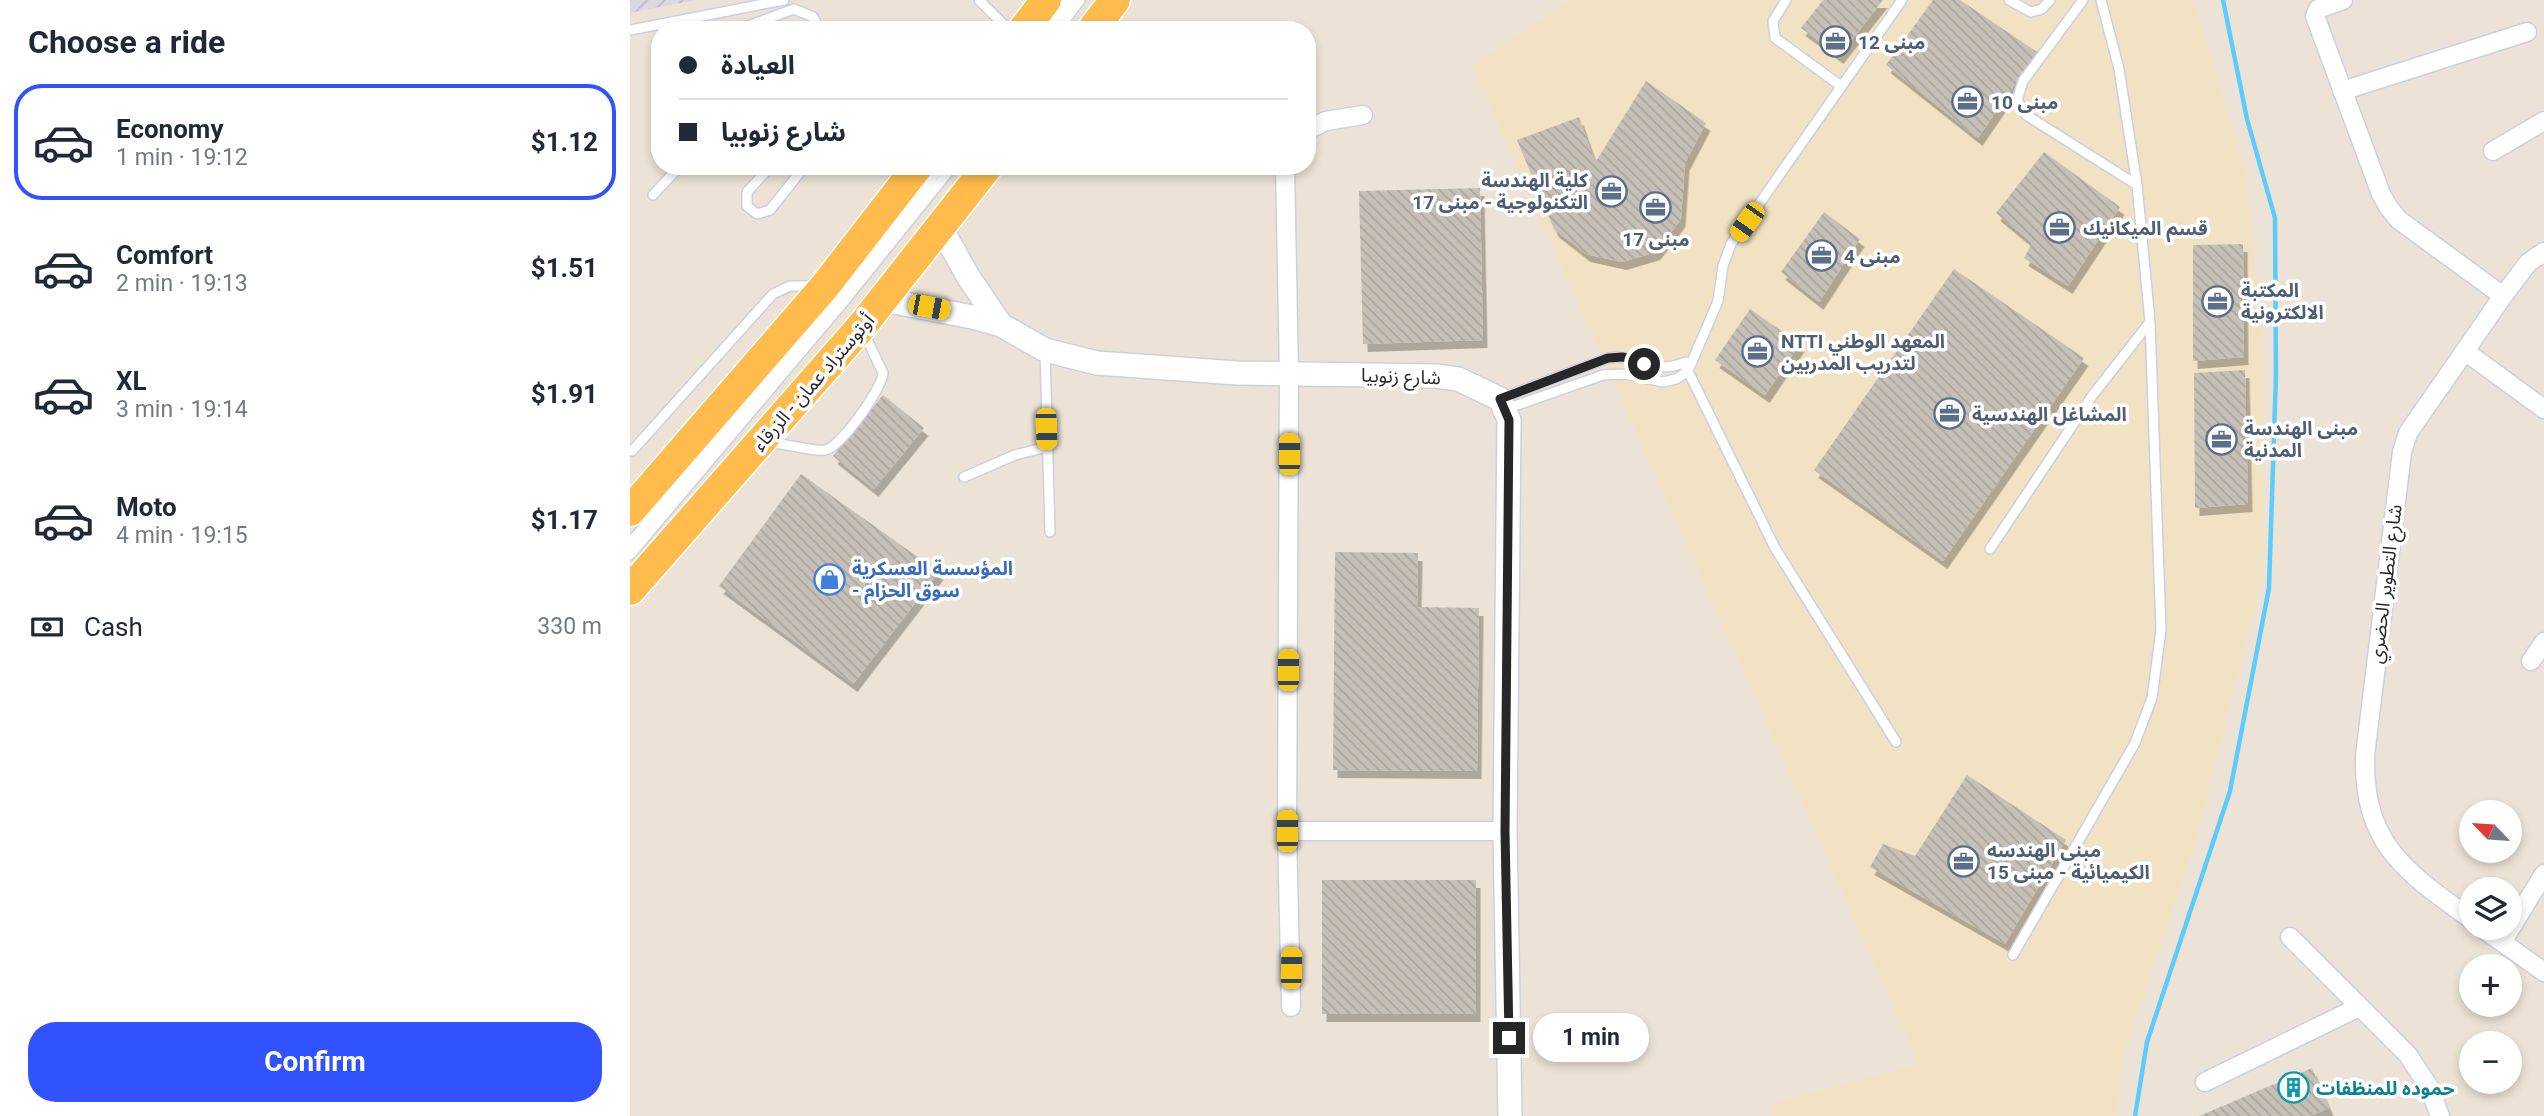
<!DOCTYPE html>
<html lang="en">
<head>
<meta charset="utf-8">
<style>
	body { margin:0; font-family:Roboto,"Noto Sans Arabic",sans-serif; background:#f6f6f7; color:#1f2937; height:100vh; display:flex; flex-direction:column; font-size:26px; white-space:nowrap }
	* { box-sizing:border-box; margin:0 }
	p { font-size:23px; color:#747a83 }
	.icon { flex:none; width:38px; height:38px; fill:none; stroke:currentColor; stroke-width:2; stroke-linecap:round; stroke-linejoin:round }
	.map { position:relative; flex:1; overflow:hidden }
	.side { display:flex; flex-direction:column; background:#fff; width:630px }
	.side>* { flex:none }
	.guide { position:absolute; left:21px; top:21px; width:665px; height:154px; border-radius:28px; box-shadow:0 4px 10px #0003; display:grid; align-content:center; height:154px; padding:0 28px; background:#fff }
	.needle { width:46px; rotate:295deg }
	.buttons { position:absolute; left:1829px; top:800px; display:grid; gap:14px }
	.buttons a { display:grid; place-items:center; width:63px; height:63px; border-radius:50%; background:#fff; box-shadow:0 4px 10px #0003; font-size:35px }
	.end { position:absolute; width:32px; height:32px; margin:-16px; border:9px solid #272727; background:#fff; box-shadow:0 0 0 4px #fff }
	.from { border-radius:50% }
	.bubble { position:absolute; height:49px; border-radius:24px; background:#fff; box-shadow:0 4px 10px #0003; font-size:23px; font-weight:700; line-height:49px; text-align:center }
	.car { position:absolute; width:21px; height:42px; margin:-21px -10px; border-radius:9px; box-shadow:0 0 5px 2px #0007; background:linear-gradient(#f5c518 24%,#345 0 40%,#f5c518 0 76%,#345 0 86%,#f5c518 0) }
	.guide b { display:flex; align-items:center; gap:24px; height:66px; font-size:26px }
	.guide b+b { border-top:2px solid #e0e1e3 }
	.guide i { width:18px; height:18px; background:#1f2937 }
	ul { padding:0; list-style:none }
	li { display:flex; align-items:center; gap:21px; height:116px; margin:0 14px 10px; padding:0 14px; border:4px solid transparent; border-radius:28px }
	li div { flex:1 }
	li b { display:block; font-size:26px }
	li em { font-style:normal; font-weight:700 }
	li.current { border-color:#3052ff }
	li>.icon { width:63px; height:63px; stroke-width:1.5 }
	h2 { padding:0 28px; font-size:32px; line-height:84px }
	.pay { display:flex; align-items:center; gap:18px; height:77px; padding:0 28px; font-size:26px }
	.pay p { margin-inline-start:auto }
	.primary-button { display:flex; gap:14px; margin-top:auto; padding:14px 28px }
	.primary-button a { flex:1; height:80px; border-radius:28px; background:#3052ff; color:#fff; font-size:28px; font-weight:700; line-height:80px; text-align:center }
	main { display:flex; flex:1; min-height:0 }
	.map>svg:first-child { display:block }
	.industrial { fill:url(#industrial-furrows) }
	.education { fill:#f0e2c3 }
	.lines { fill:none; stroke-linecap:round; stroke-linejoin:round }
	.stream { stroke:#5ccdfb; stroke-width:4.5 }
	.building { fill:url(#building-back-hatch); filter:url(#shadow) }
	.service-casing { stroke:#cccfe2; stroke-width:12 }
	.minor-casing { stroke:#cccfe2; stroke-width:21 }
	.tertiary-casing { stroke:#cccfe2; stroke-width:26 }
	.trunk-casing { stroke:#fff; stroke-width:33 }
	.service { stroke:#fff; stroke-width:9 }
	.minor { stroke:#fff; stroke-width:18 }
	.tertiary { stroke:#fff; stroke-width:23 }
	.trunk { stroke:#ffbb4b; stroke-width:30 }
	.route { stroke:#272727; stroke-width:9 }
	.labels { text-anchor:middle; stroke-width:7; stroke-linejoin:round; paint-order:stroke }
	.service-label { font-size:19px; font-weight:bold; fill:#4e5e75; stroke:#fff; text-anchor:start }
	.street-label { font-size:19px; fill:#272727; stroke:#fff }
	.shop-label { font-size:19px; font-weight:bold; fill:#366cbe; stroke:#fff; text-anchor:start }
	.culture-label { font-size:19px; font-weight:bold; fill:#0d838f; stroke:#fff; text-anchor:start }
</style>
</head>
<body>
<main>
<section class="side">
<h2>Choose a ride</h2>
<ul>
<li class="current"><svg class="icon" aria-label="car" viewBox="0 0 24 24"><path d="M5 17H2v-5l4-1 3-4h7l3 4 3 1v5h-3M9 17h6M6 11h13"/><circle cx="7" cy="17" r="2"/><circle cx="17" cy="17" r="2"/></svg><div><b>Economy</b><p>1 min · 19:12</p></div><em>$1.12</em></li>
<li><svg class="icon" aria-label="car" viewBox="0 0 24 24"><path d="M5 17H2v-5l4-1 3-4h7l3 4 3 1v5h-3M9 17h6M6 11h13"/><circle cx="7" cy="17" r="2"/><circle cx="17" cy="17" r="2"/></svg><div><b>Comfort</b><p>2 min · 19:13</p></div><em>$1.51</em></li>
<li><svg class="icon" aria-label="car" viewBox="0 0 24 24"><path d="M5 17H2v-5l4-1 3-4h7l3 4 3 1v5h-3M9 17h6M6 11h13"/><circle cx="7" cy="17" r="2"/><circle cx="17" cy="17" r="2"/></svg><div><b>XL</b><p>3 min · 19:14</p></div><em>$1.91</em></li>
<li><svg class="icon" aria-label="car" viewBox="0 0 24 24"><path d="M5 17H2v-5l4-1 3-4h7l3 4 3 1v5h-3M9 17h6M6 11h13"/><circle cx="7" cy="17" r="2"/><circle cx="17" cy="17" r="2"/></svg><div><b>Moto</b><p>4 min · 19:15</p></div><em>$1.17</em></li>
</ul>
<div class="pay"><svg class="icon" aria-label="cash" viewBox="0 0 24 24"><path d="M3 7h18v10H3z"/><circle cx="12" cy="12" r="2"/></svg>Cash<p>330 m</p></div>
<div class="primary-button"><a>Confirm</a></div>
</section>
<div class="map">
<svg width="1914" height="1116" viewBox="0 0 1914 1116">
	<defs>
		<pattern id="industrial-furrows" width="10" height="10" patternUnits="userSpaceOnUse" patternTransform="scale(1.75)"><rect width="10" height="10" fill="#dbd8e3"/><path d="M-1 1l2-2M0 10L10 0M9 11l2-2" fill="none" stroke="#bcb9c3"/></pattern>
		<pattern id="building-back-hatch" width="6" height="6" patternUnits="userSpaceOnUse" patternTransform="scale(1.75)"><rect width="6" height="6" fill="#c6c0b7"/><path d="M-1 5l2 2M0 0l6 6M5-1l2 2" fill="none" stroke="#aaa59d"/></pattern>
		<filter id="shadow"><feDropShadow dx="4.5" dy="8" stdDeviation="0" flood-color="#0004"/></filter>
	</defs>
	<rect width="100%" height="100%" fill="#ece3d6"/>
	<path class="industrial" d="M 0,0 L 65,0 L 0,13 Z"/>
	<path class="education" d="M 940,0 L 1564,0 L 1616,174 L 1634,353 L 1633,573 L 1566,842 L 1493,1055 L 1487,1116 L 1143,1116 L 1141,1104 L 1289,1064 L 842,66 Z"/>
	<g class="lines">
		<path class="stream" d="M 1505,1116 L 1517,1042 L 1600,791 L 1639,588 L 1646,374 L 1645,218 L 1617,119 L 1593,0"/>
	</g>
	<path class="building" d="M 1193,0 L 1253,0 L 1209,56 L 1171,28 Z
		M 1303,0 L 1330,0 L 1407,52 L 1348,138 L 1256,65 Z
		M 1016,81 L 1076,123 L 1055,163 L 1051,219 L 1026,252 L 992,262 L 956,254 L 924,229 L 887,140 L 949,117 L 965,163 Z
		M 1414,152 L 1490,207 L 1438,286 L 1394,258 L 1402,243 L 1366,213 Z
		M 850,188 L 853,340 L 733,344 L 729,191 Z
		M 1194,212 L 1230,239 L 1189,302 L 1151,272 Z
		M 1613,244 L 1614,357 L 1563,361 L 1563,245 Z
		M 1324,269 L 1454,358 L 1313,561 L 1184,470 Z
		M 1120,309 L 1170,344 L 1135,395 L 1085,360 Z
		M 1615,370 L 1618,504 L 1565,508 L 1564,373 Z
		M 253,395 L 294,428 L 244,489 L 203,456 Z
		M 171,474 L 309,572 L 223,684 L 89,586 Z
		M 705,552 L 788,553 L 787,607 L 849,608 L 847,771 L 703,770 Z
		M 1337,775 L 1436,840 L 1375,944 L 1240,867 L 1253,844 L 1285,856 Z
		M 692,880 L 846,880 L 846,1014 L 692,1014 Z
		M 1682,1068 L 1699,1108 L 1680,1116 L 1569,1116 Z"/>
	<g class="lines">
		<defs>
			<path id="service" d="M 349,0 L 379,30
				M 1156,0 L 1143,21 L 1145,38 L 1211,86
				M 1379,0 L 1401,12 L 1412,9 L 1420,0
				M 1453,0 L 1393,81 L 1387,100 L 1396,115 L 1507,185
				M 0,30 L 154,0
				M 107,30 L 164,9 L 183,17 L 190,30
				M 417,30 L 439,0
				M 428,30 L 450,0
				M 141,166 L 117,192 L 117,206 L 127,214 L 140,210 L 175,166
				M 23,195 L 50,166
				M 415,352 L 420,532
				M 1054,363 L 1145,548 L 1266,742
				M 871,398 L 978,358 C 1011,353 1017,377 1056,362
				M 876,409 L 973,375 L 995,374 L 1033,382 L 1046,379 L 1058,371 L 1088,301 L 1093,266 L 1101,244 L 1272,0
				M 140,443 C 157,443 180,452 195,450 C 210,448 252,389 253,373 L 234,333
				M 2,451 L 143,294 L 160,286 L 187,286
				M 334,477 L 385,455 L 417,447
				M 0,543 L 210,295 L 311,166
				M 1360,549 L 1462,396 L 1520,322
				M 0,555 L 217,298 L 323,166
				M 1383,955 L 1505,743 L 1522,698 L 1531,630 L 1520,322 L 1507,185 L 1489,69 L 1471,0"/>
			<path id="minor" d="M 1713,0 L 1688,9 L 1685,16 L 1751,194 L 1759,208 L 1769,220 L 1873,296
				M 1712,91 L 1897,32
				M 677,130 L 696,121 L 733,115
				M 1863,151 L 1914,121
				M 655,166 L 659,374 L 657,831 L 661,1007
				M 1836,352 L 1914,409
				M 1901,661 L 1914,642
				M 657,831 L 875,831
				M 1841,919 C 1776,872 1733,845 1735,756 L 1772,452 L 1778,433 L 1873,296 L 1898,263 L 1914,252
				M 1852,928 L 1914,972
				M 1660,937 L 1778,1055 L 1799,1087 L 1810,1116
				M 1872,942 L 1914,874
				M 1575,1082 L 1729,1007"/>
			<path id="tertiary" d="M 311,228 L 339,278 L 371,325
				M 254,300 L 342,317 L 371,325 L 415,350 L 467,363 L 607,373 L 806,376 L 828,379 L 870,399 L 879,420 L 875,831 L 880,1116"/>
			<path id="trunk" d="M 393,30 L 416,0
				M 462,30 L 485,0
				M 0,511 L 195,286 L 288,166
				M 0,590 L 231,327 L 358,166"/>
		</defs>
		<use href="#service" class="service-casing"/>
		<use href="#minor" class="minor-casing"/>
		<use href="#tertiary" class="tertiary-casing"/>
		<use href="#trunk" class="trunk-casing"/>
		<use href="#service" class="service"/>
		<use href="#minor" class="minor"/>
		<use href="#tertiary" class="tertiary"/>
		<use href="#trunk" class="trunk"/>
	</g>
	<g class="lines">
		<path class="route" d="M 879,1038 L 875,831 L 879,420 L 870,399 L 978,358 L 993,357 L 1014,364"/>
	</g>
	<defs>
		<symbol id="office-ring" viewBox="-11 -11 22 22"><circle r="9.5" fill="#fff" stroke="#5c6f8a" stroke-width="1.5"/><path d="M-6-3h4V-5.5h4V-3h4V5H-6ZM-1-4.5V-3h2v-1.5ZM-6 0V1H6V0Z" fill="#5c6f8a"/></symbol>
		<symbol id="shop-ring" viewBox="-11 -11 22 22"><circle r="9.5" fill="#fff" stroke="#3f7fe0" stroke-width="1.5"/><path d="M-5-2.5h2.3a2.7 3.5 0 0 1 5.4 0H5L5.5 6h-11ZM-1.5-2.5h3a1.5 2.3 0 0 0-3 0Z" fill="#3f7fe0"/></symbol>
		<symbol id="building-ring" viewBox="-11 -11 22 22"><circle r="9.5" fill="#fff" stroke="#0f9aa8" stroke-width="1.5"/><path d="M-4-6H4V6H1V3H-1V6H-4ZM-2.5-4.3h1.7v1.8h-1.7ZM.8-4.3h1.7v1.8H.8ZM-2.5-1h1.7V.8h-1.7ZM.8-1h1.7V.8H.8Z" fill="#0f9aa8"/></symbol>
	</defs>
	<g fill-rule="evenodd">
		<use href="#office-ring" x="1188" y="24" width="35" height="35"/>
		<use href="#office-ring" x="1320" y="84" width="35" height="35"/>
		<use href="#office-ring" x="964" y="174" width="35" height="35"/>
		<use href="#office-ring" x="1008" y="190" width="35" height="35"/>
		<use href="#office-ring" x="1412" y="210" width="35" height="35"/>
		<use href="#office-ring" x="1174" y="238" width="35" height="35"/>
		<use href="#office-ring" x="1570" y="284" width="35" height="35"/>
		<use href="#office-ring" x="1110" y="334" width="35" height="35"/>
		<use href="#office-ring" x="1302" y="396" width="35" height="35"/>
		<use href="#office-ring" x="1574" y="422" width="35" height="35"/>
		<use href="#shop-ring" x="182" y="562" width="35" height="35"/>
		<use href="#office-ring" x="1316" y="844" width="35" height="35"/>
		<use href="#building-ring" x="1646" y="1070" width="35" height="35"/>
	</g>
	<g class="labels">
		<g class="service-label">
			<text x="1228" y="49">مبنى 12</text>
			<text x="1361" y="109">مبنى 10</text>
			<text x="958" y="187" text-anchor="end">كلية الهندسة<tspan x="958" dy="22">التكنولوجية - مبنى 17</tspan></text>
			<text x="1453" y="235">قسم الميكانيك</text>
			<text x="1026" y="246" text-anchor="middle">مبنى 17</text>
			<text x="1214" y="263">مبنى 4</text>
			<text x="1611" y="297">المكتبة<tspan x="1611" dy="22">الالكترونية</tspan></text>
			<text x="1151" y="348">NTTI المعهد الوطني<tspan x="1151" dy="22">لتدريب المدربين</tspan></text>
			<text x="1342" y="421">المشاغل الهندسية</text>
			<text x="1614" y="435">مبنى الهندسة<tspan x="1614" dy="22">المدنية</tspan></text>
			<text x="1357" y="857">مبنى الهندسه<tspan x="1357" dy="22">الكيميائية - مبنى 15</tspan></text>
		</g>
		<g class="street-label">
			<text transform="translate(771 376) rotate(2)" y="7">شارع زنوبيا</text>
			<text transform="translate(183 382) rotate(-49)" y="7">أوتوستراد عمان - الزرقاء</text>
			<text transform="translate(1755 584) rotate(-83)" y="7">شارع التطوير الحضري</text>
		</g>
		<g class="shop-label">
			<text x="222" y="575">المؤسسة العسكرية<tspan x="222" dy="22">- سوق الحزام</tspan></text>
		</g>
		<g class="culture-label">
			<text x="1686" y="1095">حموده للمنظفات</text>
		</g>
	</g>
</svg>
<div class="buttons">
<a><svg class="needle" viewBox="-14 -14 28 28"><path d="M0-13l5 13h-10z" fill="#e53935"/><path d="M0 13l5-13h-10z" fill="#747a83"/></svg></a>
<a><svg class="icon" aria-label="layers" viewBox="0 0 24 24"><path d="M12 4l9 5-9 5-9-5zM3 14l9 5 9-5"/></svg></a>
<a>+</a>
<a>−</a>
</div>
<i class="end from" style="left:1014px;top:364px"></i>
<i class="end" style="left:879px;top:1038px"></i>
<div class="bubble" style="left:903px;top:1013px;width:116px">1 min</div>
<i class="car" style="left:1117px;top:222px;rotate:215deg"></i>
<i class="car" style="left:299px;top:307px;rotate:101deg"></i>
<i class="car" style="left:416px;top:429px;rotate:178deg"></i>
<i class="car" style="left:659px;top:454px;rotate:0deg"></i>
<i class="car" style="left:658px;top:670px;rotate:0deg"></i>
<i class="car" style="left:657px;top:831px;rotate:0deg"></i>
<i class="car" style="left:661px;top:968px;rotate:1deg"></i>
<div class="guide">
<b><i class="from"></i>العيادة</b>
<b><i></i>شارع زنوبيا</b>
</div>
</div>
</main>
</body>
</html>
